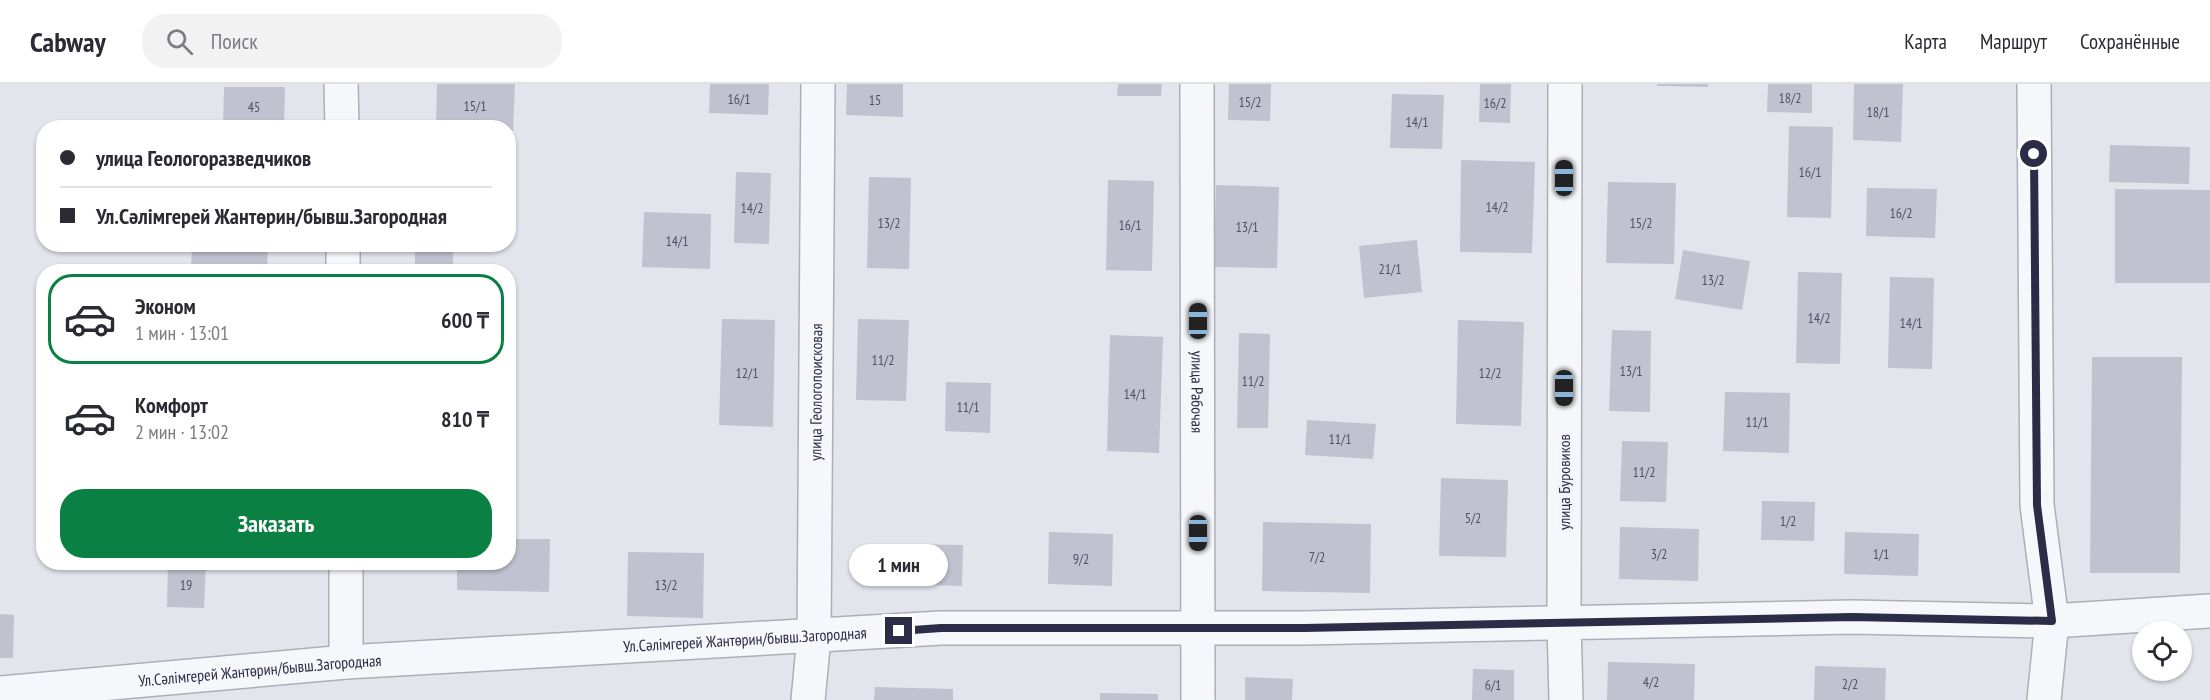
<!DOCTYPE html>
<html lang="ru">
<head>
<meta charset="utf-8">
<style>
	body { margin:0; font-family:"PT Sans Narrow",sans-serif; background:#f2f2f3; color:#2b2b33; height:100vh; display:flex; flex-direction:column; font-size:22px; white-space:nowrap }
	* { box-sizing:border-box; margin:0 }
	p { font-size:20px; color:#7c7c81 }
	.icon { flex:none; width:33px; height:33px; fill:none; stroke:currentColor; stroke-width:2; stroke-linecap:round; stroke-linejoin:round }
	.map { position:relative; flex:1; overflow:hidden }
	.sheet { position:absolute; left:36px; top:180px; width:480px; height:306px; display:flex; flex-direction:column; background:#fff; border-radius:24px; box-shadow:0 2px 4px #0004 }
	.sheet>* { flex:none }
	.top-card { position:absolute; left:36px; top:36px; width:480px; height:132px; border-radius:24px; box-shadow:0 2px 4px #0004; display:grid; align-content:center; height:132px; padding:0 24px; background:#fff }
	.tools { position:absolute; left:2132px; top:537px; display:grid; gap:12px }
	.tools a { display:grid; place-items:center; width:60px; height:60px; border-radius:50%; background:#fff; box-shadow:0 2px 4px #0004; font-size:30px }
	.end { position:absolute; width:27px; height:27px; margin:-14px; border:8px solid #2a2d45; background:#fff; box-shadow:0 0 0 3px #fff }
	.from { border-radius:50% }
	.bubble { position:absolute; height:42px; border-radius:21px; background:#fff; box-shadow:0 2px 4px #0004; font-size:20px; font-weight:800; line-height:42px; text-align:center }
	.car { position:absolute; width:18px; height:36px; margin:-18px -9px; border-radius:8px; box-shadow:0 0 4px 2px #0007; background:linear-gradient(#222 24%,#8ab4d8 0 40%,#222 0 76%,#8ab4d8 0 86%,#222 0) }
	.top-card b { display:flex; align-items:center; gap:21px; height:57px; font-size:22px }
	.top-card b+b { border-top:2px solid #e1e1e2 }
	.top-card i { width:15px; height:15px; background:#2b2b33 }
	ul { padding:10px 0 0; list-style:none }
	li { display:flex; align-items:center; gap:18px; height:90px; margin:0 12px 9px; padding:0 12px; border:3px solid transparent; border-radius:24px }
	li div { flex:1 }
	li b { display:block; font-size:22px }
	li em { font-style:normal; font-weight:800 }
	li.on { border-color:#0b8043 }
	li>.icon { width:54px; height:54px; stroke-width:1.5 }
	.action { display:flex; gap:12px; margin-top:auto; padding:12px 24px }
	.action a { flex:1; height:69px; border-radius:24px; background:#0b8043; color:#fff; font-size:24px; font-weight:800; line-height:69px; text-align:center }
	header { display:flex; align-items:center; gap:36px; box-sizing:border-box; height:84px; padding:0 30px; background:#fff; border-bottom:2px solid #e1e1e2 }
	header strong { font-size:28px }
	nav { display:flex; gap:33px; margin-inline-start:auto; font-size:21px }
	.search { width:420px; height:54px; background:#f2f2f3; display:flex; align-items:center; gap:15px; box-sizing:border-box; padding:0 21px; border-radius:24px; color:#7c7c81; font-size:22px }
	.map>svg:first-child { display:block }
	.building { fill:#c0c2cf }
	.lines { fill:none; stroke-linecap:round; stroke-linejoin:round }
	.street-casing { stroke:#acaeba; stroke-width:36 }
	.street { stroke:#f6f7fa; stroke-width:33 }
	.route { stroke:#2a2d45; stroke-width:8 }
	.labels { text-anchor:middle; stroke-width:6; stroke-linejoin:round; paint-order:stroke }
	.number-label { font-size:14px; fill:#505268 }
	.street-label { font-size:16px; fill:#2a2d45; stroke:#f3f4f9 }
</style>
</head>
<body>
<header>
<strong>Cabway</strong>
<div class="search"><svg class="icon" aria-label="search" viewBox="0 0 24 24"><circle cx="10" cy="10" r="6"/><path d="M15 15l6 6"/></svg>Поиск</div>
<nav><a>Карта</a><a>Маршрут</a><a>Сохранённые</a></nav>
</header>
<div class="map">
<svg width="2210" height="616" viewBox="0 0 2210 616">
	<rect width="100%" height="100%" fill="#e3e5ec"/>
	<path class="building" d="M 437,0 L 515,0 L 513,47 L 508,47 L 508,44 L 436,44 Z
		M 710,0 L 769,0 L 768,31 L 709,29 Z
		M 847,0 L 903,0 L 903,33 L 846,31 Z
		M 1118,0 L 1162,0 L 1161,12 L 1117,12 Z
		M 1229,0 L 1271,0 L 1270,37 L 1228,36 Z
		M 1480,0 L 1511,0 L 1510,39 L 1479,38 Z
		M 1657,0 L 1708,0 L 1708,3 L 1657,2 Z
		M 1768,0 L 1812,0 L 1812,29 L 1767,28 Z
		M 1854,0 L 1903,0 L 1901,58 L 1853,56 Z
		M 224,3 L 285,3 L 284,44 L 223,44 Z
		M 1392,10 L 1444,11 L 1442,65 L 1390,64 Z
		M 1789,42 L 1833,43 L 1831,134 L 1787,133 Z
		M 2110,61 L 2190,63 L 2189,100 L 2109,98 Z
		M 1461,76 L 1535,78 L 1532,169 L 1460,168 Z
		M 736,88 L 771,89 L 769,160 L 734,159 Z
		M 869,93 L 911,94 L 909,185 L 867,184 Z
		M 1108,96 L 1154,97 L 1152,187 L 1106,186 Z
		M 1608,98 L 1676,99 L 1674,180 L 1606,179 Z
		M 1216,101 L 1279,103 L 1277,184 L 1214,183 Z
		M 1867,104 L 1937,105 L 1935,154 L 1866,152 Z
		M 2115,105 L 2210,106 L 2210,199 L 2115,199 Z
		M 644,128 L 711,130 L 710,185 L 642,183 Z
		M 1417,156 L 1422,208 L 1364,214 L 1359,162 Z
		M 192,160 L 268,160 L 267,188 L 191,188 Z
		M 415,160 L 453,160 L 453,188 L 415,188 Z
		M 1683,166 L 1750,177 L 1742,226 L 1675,215 Z
		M 1798,188 L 1842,189 L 1840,280 L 1796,279 Z
		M 1890,193 L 1934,194 L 1932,285 L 1888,284 Z
		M 722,235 L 775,236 L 773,343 L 719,341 Z
		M 858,235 L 909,236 L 906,317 L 856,316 Z
		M 1458,236 L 1524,238 L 1521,342 L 1456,340 Z
		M 1612,246 L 1651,247 L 1650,328 L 1609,327 Z
		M 1239,249 L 1270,250 L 1268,344 L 1237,344 Z
		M 1110,251 L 1163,253 L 1159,369 L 1107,367 Z
		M 2092,273 L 2182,273 L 2180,489 L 2090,489 Z
		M 946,298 L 991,299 L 990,349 L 945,347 Z
		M 1725,308 L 1790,309 L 1789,369 L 1723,367 Z
		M 1307,336 L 1376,340 L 1373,375 L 1305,371 Z
		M 1622,357 L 1668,358 L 1666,418 L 1620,417 Z
		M 1441,394 L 1508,396 L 1506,473 L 1439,472 Z
		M 1762,417 L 1815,418 L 1814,457 L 1761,456 Z
		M 1263,438 L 1371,440 L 1370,509 L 1262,507 Z
		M 1620,443 L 1699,445 L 1698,497 L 1619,495 Z
		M 1049,448 L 1113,450 L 1112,502 L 1048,500 Z
		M 1845,448 L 1919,450 L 1918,492 L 1844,490 Z
		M 508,455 L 550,455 L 549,508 L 457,506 L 457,478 L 508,478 Z
		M 897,460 L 963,461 L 962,502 L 896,500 Z
		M 628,468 L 704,469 L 703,534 L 627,532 Z
		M 168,478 L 206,478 L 204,524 L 167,523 Z
		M 0,530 L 14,531 L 13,574 L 0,574 Z
		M 1608,578 L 1695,580 L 1694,616 L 1607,616 Z
		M 1815,582 L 1886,584 L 1885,616 L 1814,616 Z
		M 1473,585 L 1514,586 L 1514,616 L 1472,616 Z
		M 1245,593 L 1293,595 L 1292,616 L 1245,616 Z
		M 875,603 L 953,605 L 953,616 L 874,616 Z
		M 1100,609 L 1158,610 L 1158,616 L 1100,616 Z"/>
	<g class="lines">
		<defs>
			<g id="street">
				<path d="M 341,0 L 342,44"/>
				<path id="s1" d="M 1197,0 L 1198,616"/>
				<path d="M 1565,0 L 1564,538 L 1566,616"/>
				<path d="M 2034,0 L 2037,421 L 2052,537 L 2044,616"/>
				<path d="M 343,160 L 343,188"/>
				<path d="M 346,478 L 346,578"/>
				<path id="s2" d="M 0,609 L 346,578 L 941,544 L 1304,544 L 1852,533 L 2052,537 L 2210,527"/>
				<path id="s3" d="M 808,616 L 814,553 L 818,0"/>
			</g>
		</defs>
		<use href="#street" class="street-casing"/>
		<use href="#street" class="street"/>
	</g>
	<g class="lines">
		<path class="route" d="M 899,547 L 941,544 L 1304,544 L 1852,533 L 2052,537 L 2037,421 L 2034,70"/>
	</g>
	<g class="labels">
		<g class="number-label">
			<text x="1790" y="19">18/2</text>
			<text x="739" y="20">16/1</text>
			<text x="875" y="21">15</text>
			<text x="1250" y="23">15/2</text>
			<text x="1495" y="24">16/2</text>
			<text x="475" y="27">15/1</text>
			<text x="254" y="28">45</text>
			<text x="1878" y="33">18/1</text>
			<text x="1417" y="43">14/1</text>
			<text x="1810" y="93">16/1</text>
			<text x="1497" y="128">14/2</text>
			<text x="752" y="129">14/2</text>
			<text x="1901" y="134">16/2</text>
			<text x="889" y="144">13/2</text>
			<text x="1641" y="144">15/2</text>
			<text x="1130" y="146">16/1</text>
			<text x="1247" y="148">13/1</text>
			<text x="677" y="162">14/1</text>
			<text x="1390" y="190">21/1</text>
			<text x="1713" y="201">13/2</text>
			<text x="1819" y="239">14/2</text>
			<text x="1911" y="244">14/1</text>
			<text x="883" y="281">11/2</text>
			<text x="1631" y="292">13/1</text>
			<text x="747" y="294">12/1</text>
			<text x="1490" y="294">12/2</text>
			<text x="1253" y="302">11/2</text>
			<text x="1135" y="315">14/1</text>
			<text x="968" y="328">11/1</text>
			<text x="1757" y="343">11/1</text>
			<text x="1340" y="360">11/1</text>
			<text x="1644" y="393">11/2</text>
			<text x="1473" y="439">5/2</text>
			<text x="1788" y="442">1/2</text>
			<text x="1659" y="475">3/2</text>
			<text x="1881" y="475">1/1</text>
			<text x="1317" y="478">7/2</text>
			<text x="1081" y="480">9/2</text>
			<text x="186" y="506">19</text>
			<text x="666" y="506">13/2</text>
			<text x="1651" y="603">4/2</text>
			<text x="1850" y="605">2/2</text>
			<text x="1493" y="606">6/1</text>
		</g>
		<g class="street-label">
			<text dy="6" stroke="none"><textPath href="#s3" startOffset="308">улица Геологопоисковая</textPath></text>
			<text dy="6" stroke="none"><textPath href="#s1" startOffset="308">улица Рабочая</textPath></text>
			<text transform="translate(1564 398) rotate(-90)" y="6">улица Буровиков</text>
			<text dy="6" stroke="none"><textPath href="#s2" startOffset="747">Ул.Сәлімгерей Жантөрин/бывш.Загородная</textPath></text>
			<text dy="6" stroke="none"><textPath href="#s2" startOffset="261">Ул.Сәлімгерей Жантөрин/бывш.Загородная</textPath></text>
		</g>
	</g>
</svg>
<div class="tools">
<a><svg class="icon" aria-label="locate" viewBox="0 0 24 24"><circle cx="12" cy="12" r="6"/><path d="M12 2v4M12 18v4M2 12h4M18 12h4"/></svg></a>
</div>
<i class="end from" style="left:2034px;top:70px"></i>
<i class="end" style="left:899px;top:547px"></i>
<div class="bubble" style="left:849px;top:460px;width:99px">1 мин</div>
<i class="car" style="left:1564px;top:94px;rotate:0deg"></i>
<i class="car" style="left:1198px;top:237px;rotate:0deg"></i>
<i class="car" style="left:1564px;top:304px;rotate:180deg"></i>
<i class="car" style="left:1198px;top:449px;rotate:180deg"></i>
<div class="top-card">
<b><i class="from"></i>улица Геологоразведчиков</b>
<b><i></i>Ул.Сәлімгерей Жантөрин/бывш.Загородная</b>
</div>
<section class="sheet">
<ul>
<li class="on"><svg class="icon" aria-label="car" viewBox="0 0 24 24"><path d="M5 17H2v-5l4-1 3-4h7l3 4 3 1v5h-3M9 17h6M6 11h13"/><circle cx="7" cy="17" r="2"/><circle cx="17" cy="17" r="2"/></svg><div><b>Эконом</b><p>1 мин · 13:01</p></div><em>600 ₸</em></li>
<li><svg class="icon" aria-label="car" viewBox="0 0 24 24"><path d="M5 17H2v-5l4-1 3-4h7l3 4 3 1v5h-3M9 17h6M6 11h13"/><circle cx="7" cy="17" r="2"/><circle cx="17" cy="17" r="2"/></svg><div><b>Комфорт</b><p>2 мин · 13:02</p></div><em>810 ₸</em></li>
</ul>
<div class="action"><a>Заказать</a></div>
</section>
</div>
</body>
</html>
